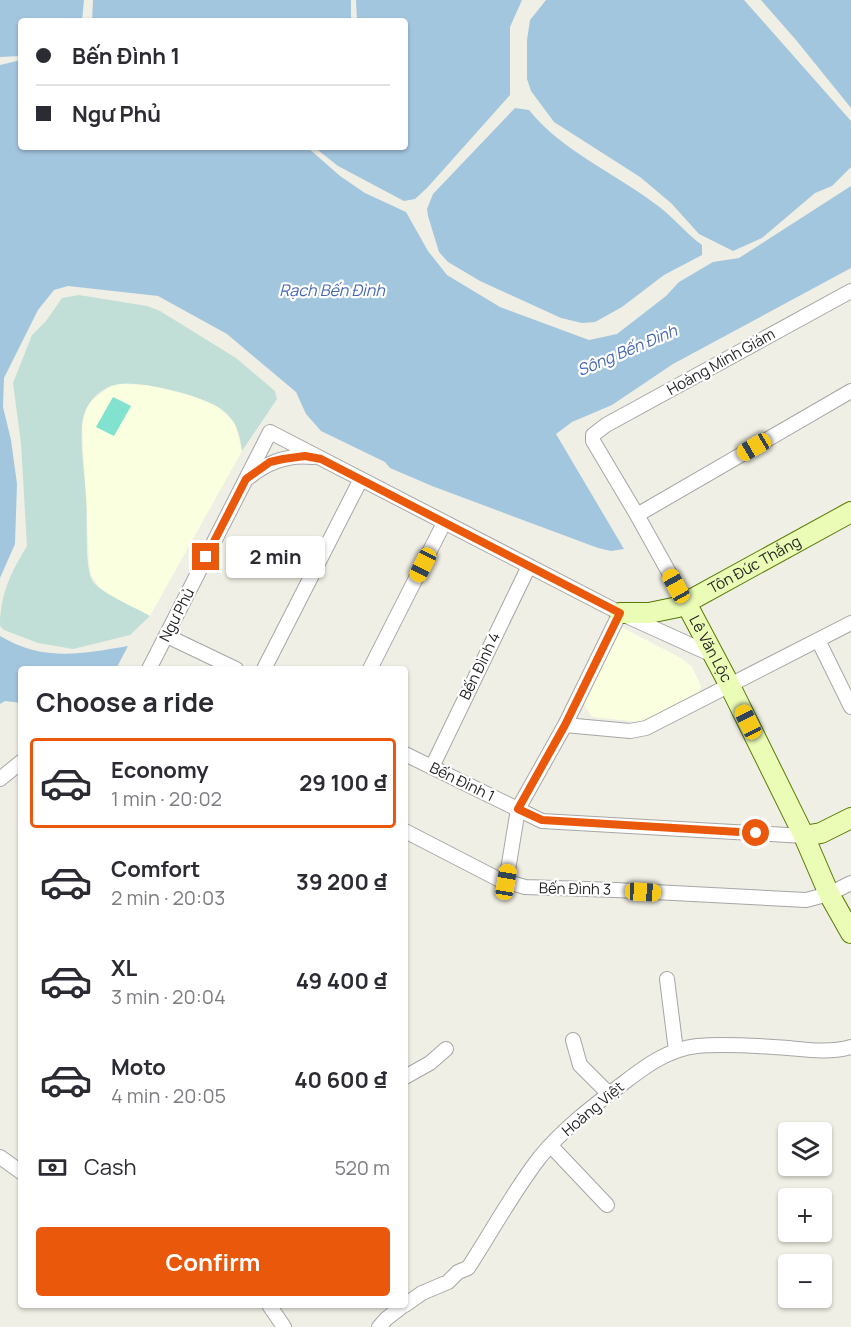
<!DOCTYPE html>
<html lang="en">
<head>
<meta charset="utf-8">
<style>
	body { margin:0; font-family:Manrope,sans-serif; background:#f2f2f3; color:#2b2b33; height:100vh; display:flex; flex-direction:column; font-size:22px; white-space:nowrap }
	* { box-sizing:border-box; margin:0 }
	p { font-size:20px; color:#7c7c81 }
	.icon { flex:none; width:33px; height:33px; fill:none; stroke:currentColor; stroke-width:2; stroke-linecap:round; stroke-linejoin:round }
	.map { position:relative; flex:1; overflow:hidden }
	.side { position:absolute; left:18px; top:666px; width:390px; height:642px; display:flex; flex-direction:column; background:#fff; border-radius:6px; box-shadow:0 2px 4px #0004 }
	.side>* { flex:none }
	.guide { position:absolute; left:18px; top:18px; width:390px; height:132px; border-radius:6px; box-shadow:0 2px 4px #0004; display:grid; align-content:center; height:132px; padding:0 18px; background:#fff }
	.fabs { position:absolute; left:778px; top:1122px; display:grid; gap:12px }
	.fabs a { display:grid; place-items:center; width:54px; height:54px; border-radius:6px; background:#fff; box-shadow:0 2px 4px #0004; font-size:30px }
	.end { position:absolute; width:27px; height:27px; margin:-14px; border:8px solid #ea580c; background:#fff; box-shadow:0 0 0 3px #fff }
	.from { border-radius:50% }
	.bubble { position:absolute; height:42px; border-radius:6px; background:#fff; box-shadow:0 2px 4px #0004; font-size:20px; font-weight:700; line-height:42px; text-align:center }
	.car { position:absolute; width:18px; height:36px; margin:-18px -9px; border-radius:8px; box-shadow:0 0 4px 2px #0007; background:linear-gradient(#f5c518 24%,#345 0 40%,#f5c518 0 76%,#345 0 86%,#f5c518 0) }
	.guide b { display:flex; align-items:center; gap:21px; height:57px; font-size:22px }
	.guide b+b { border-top:2px solid #e1e1e2 }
	.guide i { width:15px; height:15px; background:#2b2b33 }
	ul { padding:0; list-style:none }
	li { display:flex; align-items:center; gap:18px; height:90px; margin:0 12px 9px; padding:0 6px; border:3px solid transparent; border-radius:6px }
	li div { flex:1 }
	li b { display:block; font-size:22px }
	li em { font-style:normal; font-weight:700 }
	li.current { border-color:#ea580c }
	li>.icon { width:54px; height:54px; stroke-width:1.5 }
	h2 { padding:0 18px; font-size:27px; line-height:72px }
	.pay { display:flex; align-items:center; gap:15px; height:66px; padding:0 18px; font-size:22px }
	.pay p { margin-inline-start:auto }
	.button { display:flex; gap:12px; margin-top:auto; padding:12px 18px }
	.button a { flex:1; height:69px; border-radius:6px; background:#ea580c; color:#fff; font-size:24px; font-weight:700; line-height:69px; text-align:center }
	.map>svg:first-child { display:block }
	.education { fill:#f9ffdf }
	.wetland { fill:#c1dfd7 }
	.pitch { fill:#80e2cf }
	.water { fill:#a3c6df }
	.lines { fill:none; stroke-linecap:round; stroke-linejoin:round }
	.street-casing { stroke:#a6a6a6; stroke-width:16 }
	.secondary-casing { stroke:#577b00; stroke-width:22 }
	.street { stroke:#fff; stroke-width:14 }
	.secondary { stroke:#ebfcb7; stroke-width:20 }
	.route { stroke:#ea580c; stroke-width:8 }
	.labels { text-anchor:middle; stroke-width:4.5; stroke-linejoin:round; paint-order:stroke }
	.street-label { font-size:15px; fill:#1f1f1f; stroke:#fff }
	.water-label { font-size:16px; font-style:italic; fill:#4768b3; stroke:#fff }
</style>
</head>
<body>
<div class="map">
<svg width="851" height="1327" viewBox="0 0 851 1327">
	<rect width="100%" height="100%" fill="#f0efe5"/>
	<path class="education" d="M 120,384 L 148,385 L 201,398 L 216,405 L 235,423 L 242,451 L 150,616 L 102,591 L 91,575 L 89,562 L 82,425 L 85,411 L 91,401 L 109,387 Z
		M 621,627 L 681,658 L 692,667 L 701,686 L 698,694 L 653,719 L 640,722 L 592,717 L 583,703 Z"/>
	<path class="wetland" d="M 79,295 L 147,306 L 160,311 L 236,358 L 275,391 L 277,399 L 242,451 C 240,435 237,422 224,411 C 206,396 142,380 119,384 C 109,385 98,392 92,400 C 86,407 83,416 82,425 C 80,449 85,474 86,498 C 88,518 84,564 92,580 C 98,592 138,609 150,616 L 130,635 L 73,649 L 38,643 L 4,630 L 0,626 C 0,595 11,572 27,546 L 21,443 L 13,383 L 32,335 L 46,321 L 62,298 Z"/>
	<path class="pitch" d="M 113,397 L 131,406 L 114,436 L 96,427 Z"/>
	<path class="water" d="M 0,0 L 84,0 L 82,21 L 21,21 L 21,56 L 0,57 Z
		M 93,0 L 351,0 L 351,21 L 92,21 Z
		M 356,0 L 522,0 L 510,27 L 510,95 L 427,188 L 415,199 L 404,201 L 338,166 L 314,147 L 405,147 L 405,21 L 357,21 Z
		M 546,0 L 744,0 L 851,121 L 851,167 L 832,186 L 815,193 L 762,238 L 733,251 L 699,234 L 671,203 L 640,177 L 554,122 L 531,91 L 527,79 L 527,40 L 530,20 Z
		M 761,0 L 851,0 L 851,108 L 796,40 Z
		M 21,60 L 21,147 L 307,147 L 340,176 L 365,193 L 406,212 L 428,251 L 447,275 L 500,307 L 589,340 L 617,334 L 666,296 L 679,282 L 713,262 L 739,258 L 851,186 L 851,268 L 673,364 L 612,405 L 572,422 L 556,434 L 624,549 L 611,551 L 598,548 L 432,486 L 390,468 L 385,462 L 321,431 L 306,414 L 296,392 L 227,334 L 158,296 L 68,286 L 54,290 L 38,310 L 4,378 L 3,407 L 11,440 L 17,484 L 15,544 L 0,578 L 0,65 Z
		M 515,108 L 529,110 C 562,151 613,172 654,203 C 672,215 685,233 702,245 L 702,255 L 664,275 L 622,307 L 595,322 L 582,323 L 561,318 L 480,281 L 448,262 L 439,252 L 428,216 L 427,209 L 433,194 Z
		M 0,636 C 44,662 81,654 128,646 L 116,669 L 21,669 L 21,703 L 5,701 L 0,704 Z"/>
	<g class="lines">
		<defs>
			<path id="street" d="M 248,478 C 267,462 288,454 313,457
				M 637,515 L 851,391
				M 686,603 L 637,515 L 593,441 L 593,435 L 606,425 L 851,291
				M 167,636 L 236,669
				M 818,640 L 851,707
				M 149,669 L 270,432 L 620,613 L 715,656
				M 264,669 L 361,479
				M 370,669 L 444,523
				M 565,725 L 630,731 L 646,728 L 851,623
				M 405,754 L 542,821 L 804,836
				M 432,767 L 529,566
				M 0,779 L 21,762
				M 405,831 L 498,879 L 525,887 L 616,890 L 806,900 L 829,894 L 851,883
				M 506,882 L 518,809 L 565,725 L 620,613
				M 667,979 L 676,1051
				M 573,1040 L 580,1065 L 609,1094
				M 405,1077 L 430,1063 L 446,1049
				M 551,1146 L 607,1205
				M 0,1157 L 21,1172
				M 269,1305 L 284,1327
				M 405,1305 L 422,1293 L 448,1282 L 458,1272 L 468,1268 C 492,1231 513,1192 540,1157 C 563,1129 593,1106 621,1085 C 644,1067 668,1049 697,1046 C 723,1043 761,1046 788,1048 C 809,1050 830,1053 851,1047
				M 379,1327 L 386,1319 L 404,1305"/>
			<g id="secondary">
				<path id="s1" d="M 686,603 L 729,684 L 804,836 L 829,894 L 851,933"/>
				<path id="s2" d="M 620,613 L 649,613 L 678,607 L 851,512"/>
				<path d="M 804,836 L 821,833 L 851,818"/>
			</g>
		</defs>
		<use href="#street" class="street-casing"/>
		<use href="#secondary" class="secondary-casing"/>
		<use href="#street" class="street"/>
		<use href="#secondary" class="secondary"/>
	</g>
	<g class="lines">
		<path class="route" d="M 206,557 L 246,479 L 270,462 L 283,459 L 305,456 L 321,459 L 620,613 L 565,725 L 518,809 L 542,820 L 756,833"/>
	</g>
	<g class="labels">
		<g class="street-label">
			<text transform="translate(721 362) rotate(-29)" y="5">Hoàng Minh Giám</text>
			<text dy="5" stroke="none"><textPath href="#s2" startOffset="146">Tôn Đức Thắng</textPath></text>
			<text transform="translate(177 615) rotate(-63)" y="5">Ngư Phủ</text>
			<text dy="5" stroke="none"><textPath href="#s1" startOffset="52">Lê Văn Lộc</textPath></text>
			<text transform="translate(480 666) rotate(-64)" y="5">Bến Đình 4</text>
			<text transform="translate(462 782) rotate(26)" y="5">Bến Đình 1</text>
			<text transform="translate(575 889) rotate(1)" y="5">Bến Đình 3</text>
			<text transform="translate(593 1109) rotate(-40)" y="5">Hoàng Việt</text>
		</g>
		<g class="water-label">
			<text x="332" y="296">Rạch Bến Đình</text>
			<text transform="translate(627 350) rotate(-23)" y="6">Sông Bến Đình</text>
		</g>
	</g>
</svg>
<div class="fabs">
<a><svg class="icon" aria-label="layers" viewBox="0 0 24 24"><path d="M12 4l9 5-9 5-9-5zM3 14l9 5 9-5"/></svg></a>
<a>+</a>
<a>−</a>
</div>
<i class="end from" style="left:756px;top:833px"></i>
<i class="end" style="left:206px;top:557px"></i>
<div class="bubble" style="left:226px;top:536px;width:99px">2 min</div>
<i class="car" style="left:754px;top:447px;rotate:240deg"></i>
<i class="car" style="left:423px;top:565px;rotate:207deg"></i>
<i class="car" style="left:676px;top:586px;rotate:331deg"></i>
<i class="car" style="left:748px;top:722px;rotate:334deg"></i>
<i class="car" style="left:506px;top:882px;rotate:9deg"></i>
<i class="car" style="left:643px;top:892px;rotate:93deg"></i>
<div class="guide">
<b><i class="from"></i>Bến Đình 1</b>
<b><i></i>Ngư Phủ</b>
</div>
<section class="side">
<h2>Choose a ride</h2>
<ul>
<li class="current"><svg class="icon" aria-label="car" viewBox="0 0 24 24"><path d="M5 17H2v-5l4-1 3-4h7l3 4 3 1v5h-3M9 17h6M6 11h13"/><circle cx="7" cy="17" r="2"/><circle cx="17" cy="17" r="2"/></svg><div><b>Economy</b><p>1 min · 20:02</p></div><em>29 100 ₫</em></li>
<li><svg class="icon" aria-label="car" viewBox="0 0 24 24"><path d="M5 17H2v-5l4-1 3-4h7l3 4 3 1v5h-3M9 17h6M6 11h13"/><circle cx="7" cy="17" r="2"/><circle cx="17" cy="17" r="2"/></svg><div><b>Comfort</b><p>2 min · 20:03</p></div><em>39 200 ₫</em></li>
<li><svg class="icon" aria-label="car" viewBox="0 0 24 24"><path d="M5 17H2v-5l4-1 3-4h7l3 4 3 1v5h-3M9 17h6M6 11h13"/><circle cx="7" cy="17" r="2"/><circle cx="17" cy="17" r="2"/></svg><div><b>XL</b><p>3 min · 20:04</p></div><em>49 400 ₫</em></li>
<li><svg class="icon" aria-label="car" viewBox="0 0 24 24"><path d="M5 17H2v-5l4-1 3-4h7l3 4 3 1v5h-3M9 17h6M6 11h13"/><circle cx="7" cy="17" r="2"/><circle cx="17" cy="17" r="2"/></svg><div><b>Moto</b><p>4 min · 20:05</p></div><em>40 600 ₫</em></li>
</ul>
<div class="pay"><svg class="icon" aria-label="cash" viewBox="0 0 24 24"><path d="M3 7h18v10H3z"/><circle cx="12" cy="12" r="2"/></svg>Cash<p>520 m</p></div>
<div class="button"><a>Confirm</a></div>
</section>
</div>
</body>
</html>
